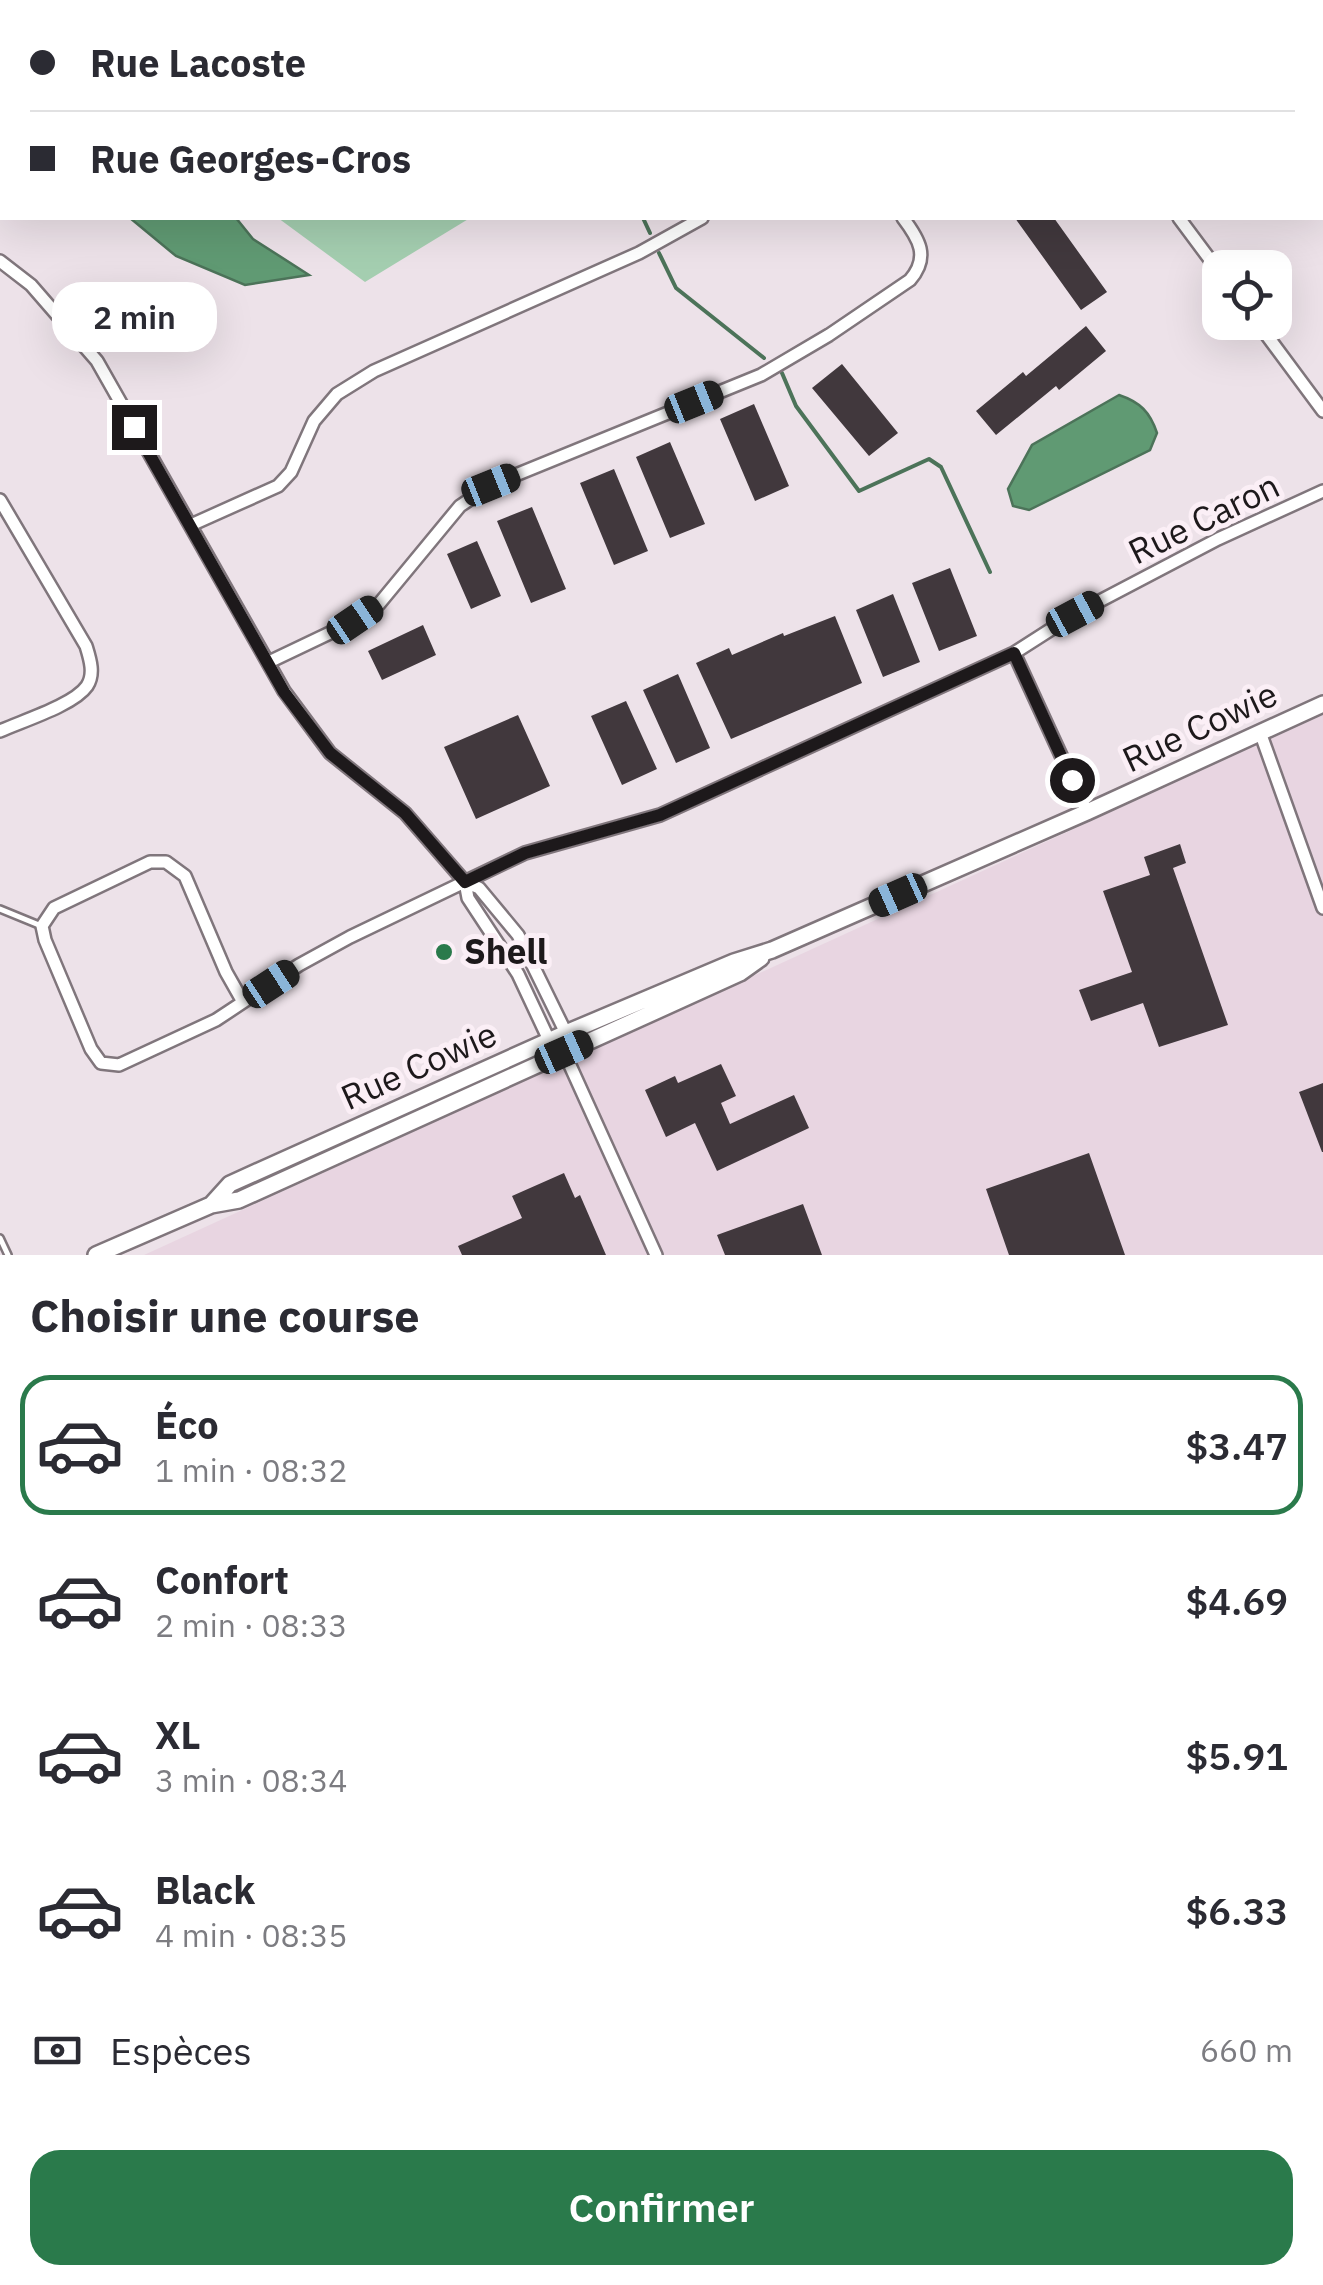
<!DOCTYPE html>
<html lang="fr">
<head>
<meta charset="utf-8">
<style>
	body { margin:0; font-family:"IBM Plex Sans",sans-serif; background:#f7f7f7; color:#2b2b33; height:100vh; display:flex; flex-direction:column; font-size:38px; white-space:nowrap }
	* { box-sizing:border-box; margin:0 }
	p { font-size:32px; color:#7c7c81 }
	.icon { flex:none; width:55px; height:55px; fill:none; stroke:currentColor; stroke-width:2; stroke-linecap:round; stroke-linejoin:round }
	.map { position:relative; height:1255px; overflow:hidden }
	.details { display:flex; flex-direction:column; background:#fff; flex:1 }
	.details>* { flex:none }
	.hud { position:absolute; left:0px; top:0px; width:1325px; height:220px; box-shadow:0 10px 40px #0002; display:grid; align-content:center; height:220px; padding:0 30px; background:#fff }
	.fabs { position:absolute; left:1202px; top:250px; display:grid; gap:20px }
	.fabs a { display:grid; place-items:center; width:90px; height:90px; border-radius:20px; background:#fff; box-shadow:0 10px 40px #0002; font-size:50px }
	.end { position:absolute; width:45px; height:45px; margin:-22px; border:12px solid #1d191b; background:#fff; box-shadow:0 0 0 5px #fff }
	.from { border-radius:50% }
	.bubble { position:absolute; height:70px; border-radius:30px; background:#fff; box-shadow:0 10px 40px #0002; font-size:32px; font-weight:600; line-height:70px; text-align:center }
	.car { position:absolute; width:30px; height:60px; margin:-30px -15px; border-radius:12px; box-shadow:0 0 8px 2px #0007; background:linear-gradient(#222 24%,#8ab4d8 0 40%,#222 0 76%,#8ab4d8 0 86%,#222 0) }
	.hud b { display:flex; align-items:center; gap:35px; height:95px; font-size:38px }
	.hud b+b { border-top:2px solid #e1e1e2 }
	.hud i { width:25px; height:25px; background:#2b2b33 }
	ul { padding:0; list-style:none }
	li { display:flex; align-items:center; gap:30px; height:140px; margin:0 20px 15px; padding:0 10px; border:5px solid transparent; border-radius:30px }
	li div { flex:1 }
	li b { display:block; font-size:38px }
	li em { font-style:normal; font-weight:600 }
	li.active { border-color:#2a7a4b }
	li>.icon { width:90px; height:90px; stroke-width:1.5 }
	h2 { padding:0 30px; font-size:45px; line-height:120px }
	.pay { display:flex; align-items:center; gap:25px; height:110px; padding:0 30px; font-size:38px }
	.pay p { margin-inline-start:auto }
	.button { display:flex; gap:20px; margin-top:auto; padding:20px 30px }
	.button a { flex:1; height:115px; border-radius:30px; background:#2a7a4b; color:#fff; font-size:40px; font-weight:600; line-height:115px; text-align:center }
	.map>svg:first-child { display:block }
	.built { fill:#e8d5e1 }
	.green { fill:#a4ceb0 }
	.water { fill:#609a73; stroke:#4c7359; stroke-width:2.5 }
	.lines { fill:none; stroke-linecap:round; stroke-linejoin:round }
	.stream { stroke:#4c7359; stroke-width:4 }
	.building { fill:#41383d }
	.service-casing { stroke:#80767c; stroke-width:10 }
	.minor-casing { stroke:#80767c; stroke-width:16 }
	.secondary-casing { stroke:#80767c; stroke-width:20 }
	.service { stroke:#fff; stroke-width:5 }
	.minor { stroke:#fff; stroke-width:11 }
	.secondary { stroke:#fff; stroke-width:15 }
	.route { stroke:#1d191b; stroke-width:12 }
	.poi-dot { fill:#2a7a4b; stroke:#fbeff6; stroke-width:4 }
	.labels { text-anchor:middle; stroke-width:10; stroke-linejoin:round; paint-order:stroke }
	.street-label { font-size:35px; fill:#1d191b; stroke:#fbeff6 }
	.poi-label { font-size:35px; font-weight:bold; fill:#1d191b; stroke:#fbeff6; text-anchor:start }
</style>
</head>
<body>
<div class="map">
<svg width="1323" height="1255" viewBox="0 0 1323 1255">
	<rect width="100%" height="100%" fill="#ede2e9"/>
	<path class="built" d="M 1323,715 L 1323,1255 L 144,1255 Z"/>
	<path class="green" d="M 0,0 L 832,0 L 832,2 L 2,2 L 2,85 Z
		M 278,218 L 470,218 L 365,282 Z"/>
	<path class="water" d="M 130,218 L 236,218 L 253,239 L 309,275 L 245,285 L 176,256 Z
		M 1119,395 C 1140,402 1150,412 1157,433 L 1150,450 L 1029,510 L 1013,506 L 1008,489 L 1032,445 Z"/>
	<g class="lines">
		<path class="stream" d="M 508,0 L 510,2
			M 682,2 L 683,0
			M 643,218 L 650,233
			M 659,253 L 676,288 L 764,358
			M 782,373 L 796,406 L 859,491 L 929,459 L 941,467 L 990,572"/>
	</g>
	<path class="building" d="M 1015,218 L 1054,218 L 1107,292 L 1081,310 Z
		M 1086,326 L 1106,351 L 1059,390 L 1056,386 L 996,435 L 976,411 L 1023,372 L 1026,376 Z
		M 842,364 L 898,433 L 869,456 L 812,388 Z
		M 754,404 L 789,486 L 755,501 L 720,419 Z
		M 670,442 L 705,524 L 670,538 L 636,457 Z
		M 614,469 L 648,551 L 614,565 L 580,483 Z
		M 532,507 L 566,589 L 531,603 L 497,521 Z
		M 477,541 L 501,596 L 471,609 L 447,554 Z
		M 950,568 L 977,636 L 939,651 L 912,583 Z
		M 893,594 L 920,662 L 883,677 L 856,610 Z
		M 835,616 L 862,683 L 731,739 L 696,663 L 729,648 L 732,655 L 783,633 L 784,636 Z
		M 423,625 L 436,655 L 382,680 L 368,651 Z
		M 678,674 L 710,748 L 676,763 L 643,690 Z
		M 626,701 L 657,769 L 622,785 L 591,716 Z
		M 518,715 L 550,786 L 476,819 L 444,747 Z
		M 1180,844 L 1186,863 L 1173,868 L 1228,1025 L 1159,1047 L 1143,1003 L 1091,1021 L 1079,990 L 1132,972 L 1103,891 L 1150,875 L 1144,857 Z
		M 721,1064 L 736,1096 L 721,1103 L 730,1124 L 794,1095 L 809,1128 L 717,1171 L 695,1123 L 666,1137 L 645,1090 L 675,1076 L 678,1083 Z
		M 1323,1083 L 1323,1152 L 1322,1152 L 1299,1092 Z
		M 1089,1153 L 1125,1255 L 1009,1255 L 986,1189 Z
		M 564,1173 L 575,1198 L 580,1195 L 606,1255 L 462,1255 L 458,1246 L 522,1218 L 512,1196 Z
		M 803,1204 L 822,1255 L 725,1255 L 717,1235 Z"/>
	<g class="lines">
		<defs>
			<path id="service" d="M 0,909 L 39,925
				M 0,1238 L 8,1255"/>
			<path id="minor" d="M 1219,0 L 1220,2
				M 1018,2 L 1021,0
				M 1322,138 L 1323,139
				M 1179,218 L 1220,273
				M 0,261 L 31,285 L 97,361 L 284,691 L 330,753 L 405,813 L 465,882 L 468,898 L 518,974 L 549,1040 L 564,1052 L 656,1255
				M 1257,322 L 1323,411
				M 0,500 L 86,646 C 90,659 95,674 87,686 C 74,705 22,721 0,731
				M 191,525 L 278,486 L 291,472 L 314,421 L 337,394 L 374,371 L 639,253 L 702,218
				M 1014,653 L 1087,812
				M 269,662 L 355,621 L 379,604 L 460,506 L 491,485 L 761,375 L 829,335 L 910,280 C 930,257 919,239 903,218
				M 1260,732 L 1323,908
				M 465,882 L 479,888 L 518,935 L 566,1033 L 564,1052
				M 243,1002 L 226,972 L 185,876 L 166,862 L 150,862 L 54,908 L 42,926 L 45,940 L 91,1049 L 101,1063 L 119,1065 L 216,1020 L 299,965 L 350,937 L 525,853 L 660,815 L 1014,653 L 1075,614 L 1218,539 L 1323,491"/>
			<path id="secondary" d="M 211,1205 L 230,1184 L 566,1033 L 734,962 L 772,950 L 1087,812 L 1323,704
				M 96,1255 L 211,1205 L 239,1200 L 740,973 L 761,958"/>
		</defs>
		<use href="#service" class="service-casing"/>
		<use href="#minor" class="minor-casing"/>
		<use href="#secondary" class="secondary-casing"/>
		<use href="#service" class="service"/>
		<use href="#minor" class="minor"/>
		<use href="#secondary" class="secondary"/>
	</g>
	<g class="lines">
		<path class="route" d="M 134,427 L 284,692 L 330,753 L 405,813 L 465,882 L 525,853 L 660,815 L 1014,653 L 1072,780"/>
	</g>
	<circle class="poi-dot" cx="444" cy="952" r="10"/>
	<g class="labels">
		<g class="street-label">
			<text transform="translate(1204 519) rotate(-26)" y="12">Rue Caron</text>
			<text transform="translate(1200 727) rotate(-25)" y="12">Rue Cowie</text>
			<text transform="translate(419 1066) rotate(-24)" y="12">Rue Cowie</text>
		</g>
		<g class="poi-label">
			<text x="464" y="964">Shell</text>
		</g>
	</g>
</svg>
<div class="fabs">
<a><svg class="icon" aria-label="locate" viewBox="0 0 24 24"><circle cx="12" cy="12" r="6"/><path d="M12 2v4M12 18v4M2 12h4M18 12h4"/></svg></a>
</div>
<i class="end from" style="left:1072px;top:780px"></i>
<i class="end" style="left:134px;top:427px"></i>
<div class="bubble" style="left:52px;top:282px;width:165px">2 min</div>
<i class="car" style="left:694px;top:402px;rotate:68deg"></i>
<i class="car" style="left:491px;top:485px;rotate:68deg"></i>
<i class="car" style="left:1075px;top:614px;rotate:62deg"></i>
<i class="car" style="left:355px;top:620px;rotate:56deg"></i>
<i class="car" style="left:898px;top:895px;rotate:246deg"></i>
<i class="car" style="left:271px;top:984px;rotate:57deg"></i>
<i class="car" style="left:564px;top:1052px;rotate:66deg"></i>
<div class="hud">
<b><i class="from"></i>Rue Lacoste</b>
<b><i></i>Rue Georges-Cros</b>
</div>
</div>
<section class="details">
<h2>Choisir une course</h2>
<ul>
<li class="active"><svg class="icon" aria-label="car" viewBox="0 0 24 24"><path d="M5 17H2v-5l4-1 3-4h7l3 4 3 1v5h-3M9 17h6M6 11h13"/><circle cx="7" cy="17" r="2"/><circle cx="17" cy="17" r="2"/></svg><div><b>Éco</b><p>1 min · 08:32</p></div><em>$3.47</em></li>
<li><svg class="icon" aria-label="car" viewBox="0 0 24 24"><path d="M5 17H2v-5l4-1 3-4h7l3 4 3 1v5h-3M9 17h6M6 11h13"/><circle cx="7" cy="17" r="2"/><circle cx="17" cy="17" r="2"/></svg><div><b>Confort</b><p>2 min · 08:33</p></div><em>$4.69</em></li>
<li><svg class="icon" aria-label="car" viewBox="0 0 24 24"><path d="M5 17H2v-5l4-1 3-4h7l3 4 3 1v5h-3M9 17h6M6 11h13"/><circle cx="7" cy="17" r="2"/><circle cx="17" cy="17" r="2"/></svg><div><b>XL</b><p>3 min · 08:34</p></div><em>$5.91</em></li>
<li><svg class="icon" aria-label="car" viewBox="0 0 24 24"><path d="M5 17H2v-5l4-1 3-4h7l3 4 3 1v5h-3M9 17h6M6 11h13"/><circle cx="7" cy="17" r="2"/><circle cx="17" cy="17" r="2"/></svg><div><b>Black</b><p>4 min · 08:35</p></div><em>$6.33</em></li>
</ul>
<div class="pay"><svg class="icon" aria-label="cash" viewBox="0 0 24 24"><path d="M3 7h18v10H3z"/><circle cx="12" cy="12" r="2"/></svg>Espèces<p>660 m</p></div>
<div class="button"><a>Confirmer</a></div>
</section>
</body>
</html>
